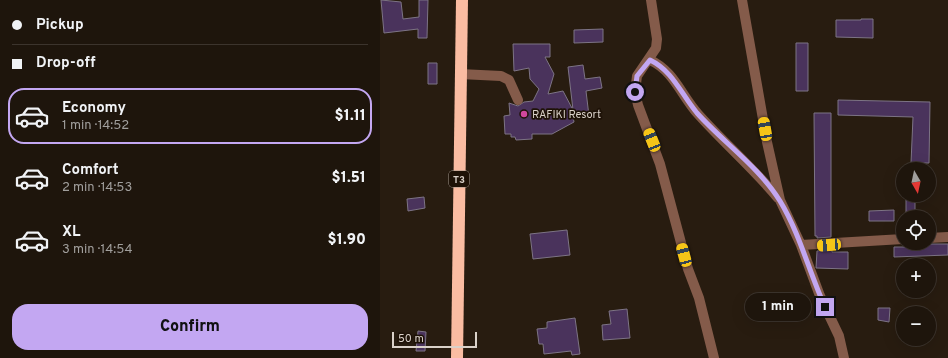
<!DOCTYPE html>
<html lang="en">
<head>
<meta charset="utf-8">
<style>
	body { margin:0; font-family:Overpass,sans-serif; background:#2b221a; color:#f1f3f6; height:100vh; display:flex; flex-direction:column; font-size:15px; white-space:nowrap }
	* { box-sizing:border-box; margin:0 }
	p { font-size:13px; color:#a19f9d }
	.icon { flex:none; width:22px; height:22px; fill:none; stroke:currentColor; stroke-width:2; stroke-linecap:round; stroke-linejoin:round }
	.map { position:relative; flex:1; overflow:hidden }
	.details { display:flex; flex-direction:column; background:#1e150c; width:380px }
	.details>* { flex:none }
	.hud { display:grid; align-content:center; height:88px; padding:0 12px; background:#1e150c }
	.needle { width:26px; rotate:171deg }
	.buttons { position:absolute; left:516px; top:162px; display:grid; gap:8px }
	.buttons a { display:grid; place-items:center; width:40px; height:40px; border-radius:50%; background:#1e150c; box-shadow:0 4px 16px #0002,0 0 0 1px #3c342d; font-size:20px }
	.scale { position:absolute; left:12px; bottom:10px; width:85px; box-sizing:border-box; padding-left:4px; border:2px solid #dad1c9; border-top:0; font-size:11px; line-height:14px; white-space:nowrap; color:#dad1c9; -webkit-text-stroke:3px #1e1207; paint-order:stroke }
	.end { position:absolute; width:18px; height:18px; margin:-9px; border:5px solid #c3a7f2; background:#111; box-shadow:0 0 0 2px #111 }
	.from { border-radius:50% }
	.bubble { position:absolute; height:28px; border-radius:14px; background:#1e150c; box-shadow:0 4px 16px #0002,0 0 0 1px #3c342d; font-size:13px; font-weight:800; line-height:28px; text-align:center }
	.car { position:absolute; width:12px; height:24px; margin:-12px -6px; border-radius:5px; box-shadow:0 0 3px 1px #0007; background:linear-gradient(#f5c518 24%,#345 0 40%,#f5c518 0 76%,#345 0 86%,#f5c518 0) }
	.hud b { display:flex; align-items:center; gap:14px; height:38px; font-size:15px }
	.hud b+b { border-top:1px solid #3c342d }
	.hud i { width:10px; height:10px; background:#f1f3f6 }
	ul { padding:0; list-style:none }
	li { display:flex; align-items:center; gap:12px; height:56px; margin:0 8px 6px; padding:0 4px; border:2px solid transparent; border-radius:16px }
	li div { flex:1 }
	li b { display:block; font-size:15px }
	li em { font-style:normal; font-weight:800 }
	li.active { border-color:#c3a7f2 }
	li>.icon { width:36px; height:36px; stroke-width:1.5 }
	.primary-button { display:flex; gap:8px; margin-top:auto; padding:8px 12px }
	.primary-button a { flex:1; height:46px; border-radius:16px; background:#c3a7f2; color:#111; font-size:16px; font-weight:800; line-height:46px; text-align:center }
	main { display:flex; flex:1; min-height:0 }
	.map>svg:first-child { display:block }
	.building { fill:#4a335c; stroke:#7d7485 }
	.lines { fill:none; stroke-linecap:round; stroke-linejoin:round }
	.minor { stroke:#845b4a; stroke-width:10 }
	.highway { stroke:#fabca2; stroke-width:12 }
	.route { stroke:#c3a7f2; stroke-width:5 }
	.hotel-dot { fill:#d1479c; stroke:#1e1207; stroke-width:1.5 }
	.labels { text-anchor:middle; stroke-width:3.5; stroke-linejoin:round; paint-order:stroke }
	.shield { fill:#1e1207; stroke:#a2988f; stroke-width:1 }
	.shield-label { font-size:10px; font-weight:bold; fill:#dad1c9 }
	.poi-label { font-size:11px; fill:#dad1c9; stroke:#1e1207; text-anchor:start }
</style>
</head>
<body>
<main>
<section class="details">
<div class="hud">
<b><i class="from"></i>Pickup</b>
<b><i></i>Drop-off</b>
</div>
<ul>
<li class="active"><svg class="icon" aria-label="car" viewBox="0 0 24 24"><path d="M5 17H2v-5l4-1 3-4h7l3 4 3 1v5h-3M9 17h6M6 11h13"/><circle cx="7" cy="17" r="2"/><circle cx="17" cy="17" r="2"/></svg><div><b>Economy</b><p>1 min · 14:52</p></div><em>$1.11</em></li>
<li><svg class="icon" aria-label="car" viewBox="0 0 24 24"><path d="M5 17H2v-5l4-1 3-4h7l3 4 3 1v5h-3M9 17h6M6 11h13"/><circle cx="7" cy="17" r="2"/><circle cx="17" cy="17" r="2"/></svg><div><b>Comfort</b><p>2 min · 14:53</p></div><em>$1.51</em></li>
<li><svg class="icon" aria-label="car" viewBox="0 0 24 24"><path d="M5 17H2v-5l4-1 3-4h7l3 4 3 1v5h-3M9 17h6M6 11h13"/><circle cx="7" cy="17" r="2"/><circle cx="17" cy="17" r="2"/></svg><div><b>XL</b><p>3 min · 14:54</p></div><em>$1.90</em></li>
</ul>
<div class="primary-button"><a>Confirm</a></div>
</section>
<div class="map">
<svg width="568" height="358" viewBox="0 0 568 358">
	<rect width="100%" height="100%" fill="#281c10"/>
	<path class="building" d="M 1,0 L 21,2 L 23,19 L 39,17 L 39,0 L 48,0 L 47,38 L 38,38 L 38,29 L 4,33 Z
		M 481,19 L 493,19 L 493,38 L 456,37 L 456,20 L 481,20 Z
		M 223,29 L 223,42 L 194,43 L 194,30 Z
		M 416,43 L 428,43 L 428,91 L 416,91 Z
		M 133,44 L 170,44 L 170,57 L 165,57 L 174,74 L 168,94 L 183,91 L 193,110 L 188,67 L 203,65 L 205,79 L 220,77 L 222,88 L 206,91 L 209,116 L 193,117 L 194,122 L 172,134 L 152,134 L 152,139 L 136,140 L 135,137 L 131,137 L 131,134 L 125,134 L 124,116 L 130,115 L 129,103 L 138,106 L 144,102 L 153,101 L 159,89 L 150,79 L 149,68 L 134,71 Z
		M 48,63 L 57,63 L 57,84 L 48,84 Z
		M 458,100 L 550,102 L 549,163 L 531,163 L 533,117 L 458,115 Z
		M 434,113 L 451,113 L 451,237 L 437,238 L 437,236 L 435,236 Z
		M 526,195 L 535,195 L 535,217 L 526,217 Z
		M 44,197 L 45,208 L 28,211 L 27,199 Z
		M 514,210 L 514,221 L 489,221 L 489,211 Z
		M 187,230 L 190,255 L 153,259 L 150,234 Z
		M 546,244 L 568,244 L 568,255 L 514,257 L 514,247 L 546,247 Z
		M 452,250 L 452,252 L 468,252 L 468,269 L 436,268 L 437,251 Z
		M 498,308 L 510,308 L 509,322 L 498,320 Z
		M 247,309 L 250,338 L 223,340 L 222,325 L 231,324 L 229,311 Z
		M 195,318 L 200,354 L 192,355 L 191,351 L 164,354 L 163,344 L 159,344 L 157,329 L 167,328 L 167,322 Z
		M 38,331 L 46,332 L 45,351 L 36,351 Z"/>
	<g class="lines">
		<path class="minor" d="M 271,0 L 277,39 L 276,48 L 257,76 L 255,92 L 258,105 L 280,164 L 308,269 L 319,298 L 334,358
			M 362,0 L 387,142 L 400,200 L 421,245 L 440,296 L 459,336 L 464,358
			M 270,60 C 294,71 301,95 318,114 C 344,143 373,168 398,198
			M 80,74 L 121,76 L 129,80 L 138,100
			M 549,238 L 568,237
			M 421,245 L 523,239"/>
		<path class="highway" d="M 77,358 L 82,0"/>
	</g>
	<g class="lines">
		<path class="route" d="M 255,92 L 257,76 L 270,60 C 293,71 301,94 317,113 C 343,142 380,168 400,201 C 420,234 429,272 445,307"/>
	</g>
	<circle class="hotel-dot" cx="144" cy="114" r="4"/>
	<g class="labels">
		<rect class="shield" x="69" y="171" width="20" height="16" rx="3"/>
		<g class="shield-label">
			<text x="79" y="183">T3</text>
		</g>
		<g class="poi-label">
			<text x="152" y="118">RAFIKI Resort</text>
		</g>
	</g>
</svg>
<div class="buttons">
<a><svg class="needle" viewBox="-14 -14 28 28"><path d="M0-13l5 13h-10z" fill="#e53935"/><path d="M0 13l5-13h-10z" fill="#a19f9d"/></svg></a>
<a><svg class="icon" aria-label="locate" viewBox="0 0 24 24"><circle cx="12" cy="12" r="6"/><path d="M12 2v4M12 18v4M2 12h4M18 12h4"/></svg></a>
<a>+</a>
<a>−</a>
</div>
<div class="scale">50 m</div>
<i class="end from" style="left:255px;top:92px"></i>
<i class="end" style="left:445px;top:307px"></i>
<div class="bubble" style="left:365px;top:293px;width:66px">1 min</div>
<i class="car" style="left:385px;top:129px;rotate:350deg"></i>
<i class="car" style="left:272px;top:140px;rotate:338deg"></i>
<i class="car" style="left:449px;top:245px;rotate:266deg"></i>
<i class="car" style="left:304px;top:255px;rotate:345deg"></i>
</div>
</main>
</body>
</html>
